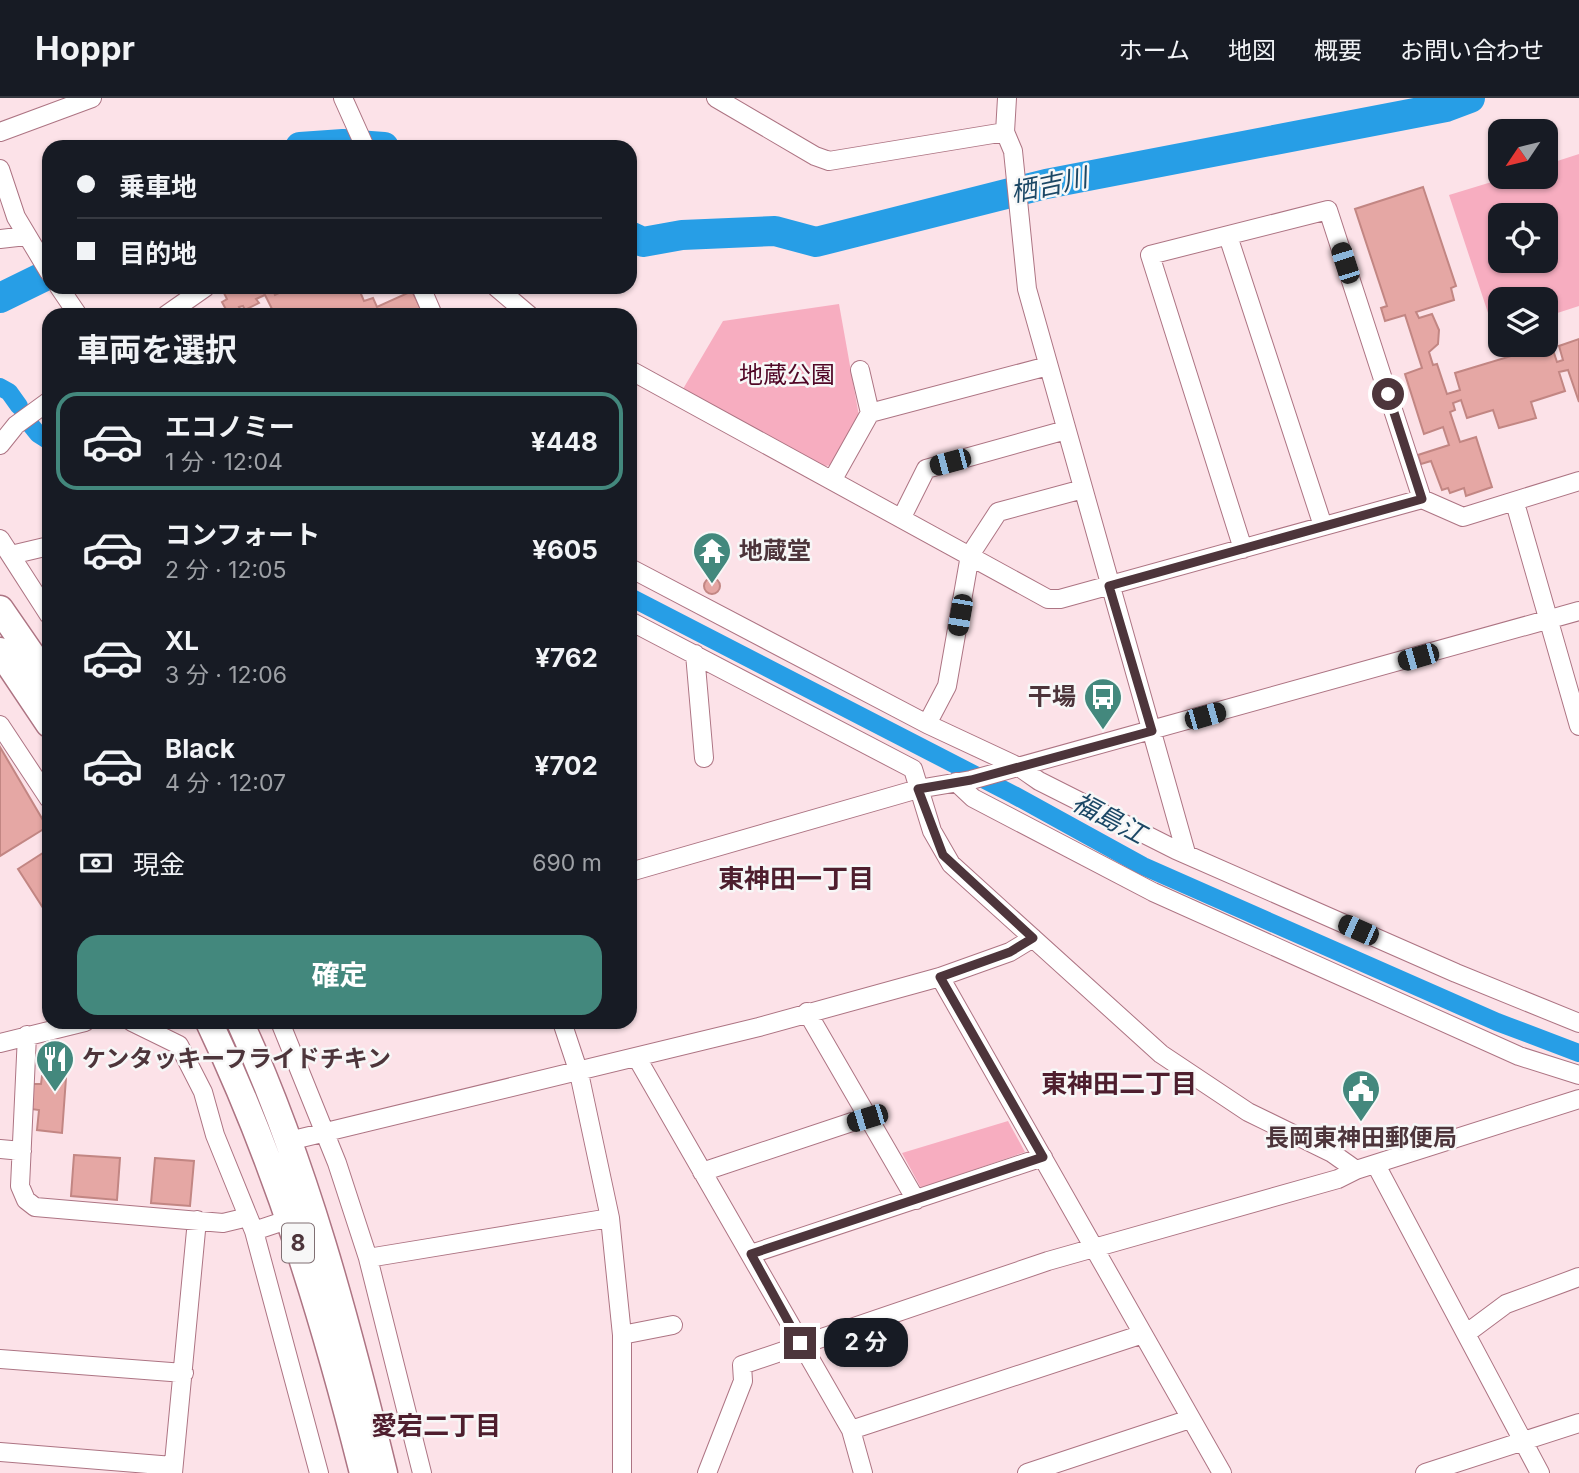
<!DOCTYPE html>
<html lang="ja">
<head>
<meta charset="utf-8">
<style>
	body { margin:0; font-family:Inter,"Noto Sans JP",sans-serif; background:#20242c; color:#f1f3f6; height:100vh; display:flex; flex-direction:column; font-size:26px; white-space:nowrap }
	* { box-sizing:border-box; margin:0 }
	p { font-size:23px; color:#9ea1a6 }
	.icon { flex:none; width:38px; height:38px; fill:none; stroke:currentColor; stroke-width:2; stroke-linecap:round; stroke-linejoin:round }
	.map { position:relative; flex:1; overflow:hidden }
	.details { position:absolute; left:42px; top:210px; width:595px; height:721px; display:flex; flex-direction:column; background:#171b24; border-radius:21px; box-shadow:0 2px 5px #0004 }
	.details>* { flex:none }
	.guide { position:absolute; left:42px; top:42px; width:595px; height:154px; border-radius:21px; box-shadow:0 2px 5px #0004; display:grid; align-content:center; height:154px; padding:0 35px; background:#171b24 }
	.needle { width:46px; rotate:235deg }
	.fabs { position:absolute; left:1488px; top:21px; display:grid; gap:14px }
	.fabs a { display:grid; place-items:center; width:70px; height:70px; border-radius:14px; background:#171b24; box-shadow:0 2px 5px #0004; font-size:35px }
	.end { position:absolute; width:32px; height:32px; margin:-16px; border:9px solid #4d353b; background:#fff; box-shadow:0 0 0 4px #fff }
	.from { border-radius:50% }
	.bubble { position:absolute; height:49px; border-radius:21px; background:#171b24; box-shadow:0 2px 5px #0004; font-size:23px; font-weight:700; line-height:49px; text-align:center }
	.car { position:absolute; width:21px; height:42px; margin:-21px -10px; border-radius:9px; box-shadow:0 0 5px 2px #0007; background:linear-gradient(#222 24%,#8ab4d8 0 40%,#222 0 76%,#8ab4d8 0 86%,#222 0) }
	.guide b { display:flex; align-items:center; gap:24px; height:66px; font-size:26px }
	.guide b+b { border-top:2px solid #363941 }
	.guide i { width:18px; height:18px; background:#f1f3f6 }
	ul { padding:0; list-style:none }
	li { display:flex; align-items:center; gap:21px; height:98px; margin:0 14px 10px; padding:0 21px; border:4px solid transparent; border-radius:21px }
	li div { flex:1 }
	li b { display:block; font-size:26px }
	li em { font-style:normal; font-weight:700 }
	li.active { border-color:#43887d }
	li>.icon { width:63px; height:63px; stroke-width:1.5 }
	h2 { padding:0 35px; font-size:32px; line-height:84px }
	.pay { display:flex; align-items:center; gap:18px; height:77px; padding:0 35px; font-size:26px }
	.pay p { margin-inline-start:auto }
	.button { display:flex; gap:14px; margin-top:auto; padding:14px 35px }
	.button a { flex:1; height:80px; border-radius:21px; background:#43887d; color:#fff; font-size:28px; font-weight:700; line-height:80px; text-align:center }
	header { display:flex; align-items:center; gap:42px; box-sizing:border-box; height:98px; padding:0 35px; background:#171b24; border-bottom:2px solid #363941 }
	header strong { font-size:33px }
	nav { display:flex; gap:38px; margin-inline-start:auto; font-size:24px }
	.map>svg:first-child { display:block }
	.green { fill:#f7adc0; fill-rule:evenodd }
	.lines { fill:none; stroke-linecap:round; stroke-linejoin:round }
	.canal { stroke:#279ee6; stroke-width:18 }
	.river { stroke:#279ee6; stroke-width:30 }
	.building { fill:#e5a7a4; stroke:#c28683; stroke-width:2 }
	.minor-casing { stroke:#ad7483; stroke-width:20 }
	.highway-casing { stroke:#ad7483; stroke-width:29 }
	.minor { stroke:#fff; stroke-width:18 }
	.highway { stroke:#fff; stroke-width:26 }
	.route { stroke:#4d353b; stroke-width:9 }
	.labels { text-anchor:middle; stroke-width:5; stroke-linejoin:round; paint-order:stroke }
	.shield { fill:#f7f7f7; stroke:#806f73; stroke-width:2 }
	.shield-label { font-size:23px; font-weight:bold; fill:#4d353b }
	.park-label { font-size:24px; fill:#500626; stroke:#f7f7f7 }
	.poi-label { font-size:24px; font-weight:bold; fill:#4d353b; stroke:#f7f7f7; text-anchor:start }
	.water-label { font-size:26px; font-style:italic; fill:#1b4765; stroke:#f7f7f7 }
	.neighbourhood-label { font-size:26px; font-weight:bold; fill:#4e1e2e; stroke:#f7f7f7 }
</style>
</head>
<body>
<header>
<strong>Hoppr</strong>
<nav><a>ホーム</a><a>地図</a><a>概要</a><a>お問い合わせ</a></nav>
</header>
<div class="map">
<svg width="1579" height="1375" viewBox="0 0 1579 1375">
	<rect width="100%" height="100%" fill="#fce2e8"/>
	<path class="green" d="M 1579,56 L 1579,208 L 1545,219 L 1545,201 L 1500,201 L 1500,234 L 1495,236 L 1449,97 L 1508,79 L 1545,79 L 1545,67 ZM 1500,117 L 1545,117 L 1545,163 L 1500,163 Z
		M 839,206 L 859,318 L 835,367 L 824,368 L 683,291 L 723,223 Z
		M 1008,1023 L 1025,1054 L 921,1090 L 902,1055 Z"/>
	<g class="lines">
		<path class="canal" d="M 0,289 L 9,294 L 19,308
			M 30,326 L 38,336 L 49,343
			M 630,499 L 1014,697 L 1143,768 L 1497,924 L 1579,955"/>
		<path class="river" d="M 300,49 L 343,46 L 384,49
			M 630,138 L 643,144 L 682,137 L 775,133 L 816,144 L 1046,86 L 1446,9 L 1470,0
			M 0,200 L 49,176"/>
	</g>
	<path class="building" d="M 1423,89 L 1456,188 L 1451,190 L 1454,202 L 1416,214 L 1419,220 L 1432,216 L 1439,232 L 1438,246 L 1429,254 L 1433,267 L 1437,266 L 1447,296 L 1460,292 L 1455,275 L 1551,246 L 1557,264 L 1563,262 L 1559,248 L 1579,241 L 1579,304 L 1568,272 L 1559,274 L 1565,293 L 1531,304 L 1536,320 L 1499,330 L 1493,312 L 1467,320 L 1461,302 L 1453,305 L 1455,312 L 1450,314 L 1460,344 L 1476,339 L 1492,389 L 1466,398 L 1464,390 L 1450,395 L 1448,390 L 1442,392 L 1431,363 L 1421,366 L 1418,357 L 1449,347 L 1443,329 L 1424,336 L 1405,276 L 1422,270 L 1405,217 L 1385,223 L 1381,210 L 1387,208 L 1355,111 Z
		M 221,189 L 261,189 L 265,197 L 256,201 L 259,205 L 245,212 L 243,208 L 239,209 L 241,214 L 229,217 L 222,204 L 227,201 Z
		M 261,189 L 272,189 L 275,197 L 292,189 L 358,189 L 364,203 L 373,200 L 377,209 L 412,193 L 421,211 L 408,217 L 275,217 Z
		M704 488a8 8 0 1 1 16 0a8 8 0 1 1-16 0Z
		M 0,649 L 47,729 L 0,758 Z
		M 49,751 L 49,811 L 45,813 L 18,771 Z
		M 42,978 L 66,980 L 62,1035 L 37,1032 L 39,1012 L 31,1011 L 33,986 L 41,986 Z
		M 74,1057 L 120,1060 L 117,1102 L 71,1098 Z
		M 155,1060 L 194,1063 L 190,1108 L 151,1105 Z"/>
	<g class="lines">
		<defs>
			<path id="minor" d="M 343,0 L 365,49
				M 716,0 L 815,58 L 829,63 L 1005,34
				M 1007,0 L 1005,34 L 1013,53 L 1027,191 L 1186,755
				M 0,34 L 92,0
				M 0,71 L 16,119 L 49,174
				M 1228,138 L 1323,428
				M 0,141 L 26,138
				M 59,189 L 78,217
				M 421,189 L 433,217
				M 496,189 L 529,217
				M 166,217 L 206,189
				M 630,272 L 1048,501 L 1060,501 L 1422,401 L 1463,419 L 1579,383
				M 860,272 L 870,315
				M 0,347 L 16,327 L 49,303
				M 833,381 L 870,315 L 1048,268
				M 1515,405 L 1579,628
				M 902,419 L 926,371 L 1066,332
				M 0,441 L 49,517
				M 1243,451 L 1150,157 L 1328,112 L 1422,401
				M 11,457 L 49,448
				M 630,470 L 927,626 L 1019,669 L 1039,683 L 1176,752 L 1456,875 L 1579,925
				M 630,523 L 913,671 L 932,733 L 951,766 L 1161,956 L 1248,1014 L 1332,1055 L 1356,1072
				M 695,556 L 704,660
				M 927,626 L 947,588 L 970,457 L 998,414 L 1083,391
				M 0,627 L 49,701
				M 956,684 L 973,700 L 1153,794 L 1519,958 L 1579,977
				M 630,774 L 918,691 L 971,682 L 1579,513
				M 940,879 L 1222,1375
				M 807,914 L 916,1102
				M 132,924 L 179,947 L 203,994 L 215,1037 L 254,1133 L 319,1375
				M 280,924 L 337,1065 L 368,1160 L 422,1375
				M 562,924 L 579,975 L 610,1120 L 622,1237 L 622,1375
				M 27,937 L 20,1088 L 26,1102 L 35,1109 L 223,1125 L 248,1119
				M 0,945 L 85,924
				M 637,960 L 851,1332 L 863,1375
				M 289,1043 L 759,929 L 940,879 L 1010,854 L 1033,840
				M 0,1051 L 22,1053
				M 1376,1067 L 1540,1375
				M 702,1074 L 867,1019
				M 254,1133 L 290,1121
				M 751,1156 L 1043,1059
				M 368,1160 L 610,1120
				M 1467,1235 L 1506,1206 L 1579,1179
				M 622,1237 L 673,1227
				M 0,1261 L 184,1275
				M 851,1332 L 1143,1236
				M 0,1354 L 173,1368
				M 173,1375 L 197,1122
				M 707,1375 L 743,1283 L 742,1267 L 1048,1163 L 1338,1081 L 1356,1072 L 1579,1001
				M 1027,1375 L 1190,1321
				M 1425,1375 L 1579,1325"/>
			<path id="highway" d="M 0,511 L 49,582
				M 0,553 L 49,626
				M 209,924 C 278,1069 324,1220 363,1375
				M 240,924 C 306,1068 346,1221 384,1375"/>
		</defs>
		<use href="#minor" class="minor-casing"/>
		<use href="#highway" class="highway-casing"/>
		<use href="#minor" class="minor"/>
		<use href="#highway" class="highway"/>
	</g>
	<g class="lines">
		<path class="route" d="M 800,1245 L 751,1156 L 1043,1059 L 940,879 L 1010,854 L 1033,840 L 943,757 L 918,691 L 971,682 L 1152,633 L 1109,488 L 1422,401 L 1388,296"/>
	</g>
	<defs>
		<symbol id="temple-pin" viewBox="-11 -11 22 30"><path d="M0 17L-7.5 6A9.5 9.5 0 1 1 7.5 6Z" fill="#43887d" stroke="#f7f7f7"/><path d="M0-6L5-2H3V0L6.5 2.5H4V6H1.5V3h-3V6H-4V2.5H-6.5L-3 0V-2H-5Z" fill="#fff"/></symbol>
		<symbol id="bus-pin" viewBox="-11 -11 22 30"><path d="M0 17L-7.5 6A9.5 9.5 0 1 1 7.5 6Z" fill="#43887d" stroke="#f7f7f7"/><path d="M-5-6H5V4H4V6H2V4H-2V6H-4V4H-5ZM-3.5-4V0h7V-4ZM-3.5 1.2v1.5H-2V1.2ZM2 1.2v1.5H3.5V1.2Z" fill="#fff"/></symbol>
		<symbol id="restaurant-pin" viewBox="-11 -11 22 30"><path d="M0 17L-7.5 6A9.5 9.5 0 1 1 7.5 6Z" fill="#43887d" stroke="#f7f7f7"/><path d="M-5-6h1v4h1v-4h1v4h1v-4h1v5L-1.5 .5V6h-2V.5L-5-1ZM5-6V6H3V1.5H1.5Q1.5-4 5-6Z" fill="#fff"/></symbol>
		<symbol id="civic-pin" viewBox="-11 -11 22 30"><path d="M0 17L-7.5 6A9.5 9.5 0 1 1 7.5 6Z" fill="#43887d" stroke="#f7f7f7"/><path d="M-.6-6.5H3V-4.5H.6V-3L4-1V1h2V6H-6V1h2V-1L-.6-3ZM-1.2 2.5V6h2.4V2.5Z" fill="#fff"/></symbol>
	</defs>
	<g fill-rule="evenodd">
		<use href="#temple-pin" x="690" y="431" width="44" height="60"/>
		<use href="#bus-pin" x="1081" y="577" width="44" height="60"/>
		<use href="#restaurant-pin" x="33" y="939" width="44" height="60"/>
		<use href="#civic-pin" x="1339" y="969" width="44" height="60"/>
	</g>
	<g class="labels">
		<rect class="shield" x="282" y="1125.5" width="32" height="39" rx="5"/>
		<g class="shield-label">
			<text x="298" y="1153">8</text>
		</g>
		<g class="park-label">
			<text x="787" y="285">地蔵公園</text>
		</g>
		<g class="poi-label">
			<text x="739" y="461">地蔵堂</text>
			<text x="1076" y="607" text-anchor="end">干場</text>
			<text x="82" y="969">ケンタッキーフライドチキン</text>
			<text x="1361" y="1048" text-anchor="middle">長岡東神田郵便局</text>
		</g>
		<g class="water-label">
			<text transform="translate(1049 87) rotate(-12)" y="9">栖吉川</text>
			<text transform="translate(1109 720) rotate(28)" y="9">福島江</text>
		</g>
		<g class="neighbourhood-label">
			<text x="796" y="790">東神田一丁目</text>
			<text x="1119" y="995">東神田二丁目</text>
			<text x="436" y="1337">愛宕二丁目</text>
		</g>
	</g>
</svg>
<div class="fabs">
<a><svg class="needle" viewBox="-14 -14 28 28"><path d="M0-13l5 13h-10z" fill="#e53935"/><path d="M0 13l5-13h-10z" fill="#9ea1a6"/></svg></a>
<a><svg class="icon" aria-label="locate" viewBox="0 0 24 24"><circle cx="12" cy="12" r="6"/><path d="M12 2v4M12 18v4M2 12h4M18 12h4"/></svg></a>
<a><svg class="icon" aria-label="layers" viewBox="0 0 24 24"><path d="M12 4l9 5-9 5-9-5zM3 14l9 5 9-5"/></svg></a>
</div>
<i class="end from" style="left:1388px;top:296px"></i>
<i class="end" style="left:800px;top:1245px"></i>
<div class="bubble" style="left:824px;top:1220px;width:84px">2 分</div>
<i class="car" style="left:1345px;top:165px;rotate:342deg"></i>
<i class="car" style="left:950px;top:364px;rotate:255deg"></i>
<i class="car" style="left:960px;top:517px;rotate:190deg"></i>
<i class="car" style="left:1418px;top:559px;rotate:254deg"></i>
<i class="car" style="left:1205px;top:618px;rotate:74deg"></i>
<i class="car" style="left:1358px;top:832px;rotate:294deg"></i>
<i class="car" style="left:867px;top:1020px;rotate:253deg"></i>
<div class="guide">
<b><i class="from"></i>乗車地</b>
<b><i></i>目的地</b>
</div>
<section class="details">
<h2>車両を選択</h2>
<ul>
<li class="active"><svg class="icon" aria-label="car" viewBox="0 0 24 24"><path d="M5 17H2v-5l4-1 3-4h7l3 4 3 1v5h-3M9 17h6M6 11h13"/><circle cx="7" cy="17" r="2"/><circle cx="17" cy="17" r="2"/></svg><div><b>エコノミー</b><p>1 分 · 12:04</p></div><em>¥448</em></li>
<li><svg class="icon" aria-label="car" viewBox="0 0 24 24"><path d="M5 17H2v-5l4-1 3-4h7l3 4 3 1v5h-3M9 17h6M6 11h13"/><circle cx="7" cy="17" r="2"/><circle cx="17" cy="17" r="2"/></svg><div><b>コンフォート</b><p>2 分 · 12:05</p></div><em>¥605</em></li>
<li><svg class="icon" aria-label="car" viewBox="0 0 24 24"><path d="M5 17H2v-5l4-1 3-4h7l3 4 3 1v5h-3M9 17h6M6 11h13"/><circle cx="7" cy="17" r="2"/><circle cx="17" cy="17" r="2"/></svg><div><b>XL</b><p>3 分 · 12:06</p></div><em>¥762</em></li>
<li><svg class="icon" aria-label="car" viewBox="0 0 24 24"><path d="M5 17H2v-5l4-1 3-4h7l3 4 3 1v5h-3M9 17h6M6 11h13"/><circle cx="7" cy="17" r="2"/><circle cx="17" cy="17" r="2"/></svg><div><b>Black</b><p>4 分 · 12:07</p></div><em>¥702</em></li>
</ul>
<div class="pay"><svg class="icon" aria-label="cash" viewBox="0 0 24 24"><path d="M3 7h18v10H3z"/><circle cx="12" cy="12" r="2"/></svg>現金<p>690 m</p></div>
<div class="button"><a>確定</a></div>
</section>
</div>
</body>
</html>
